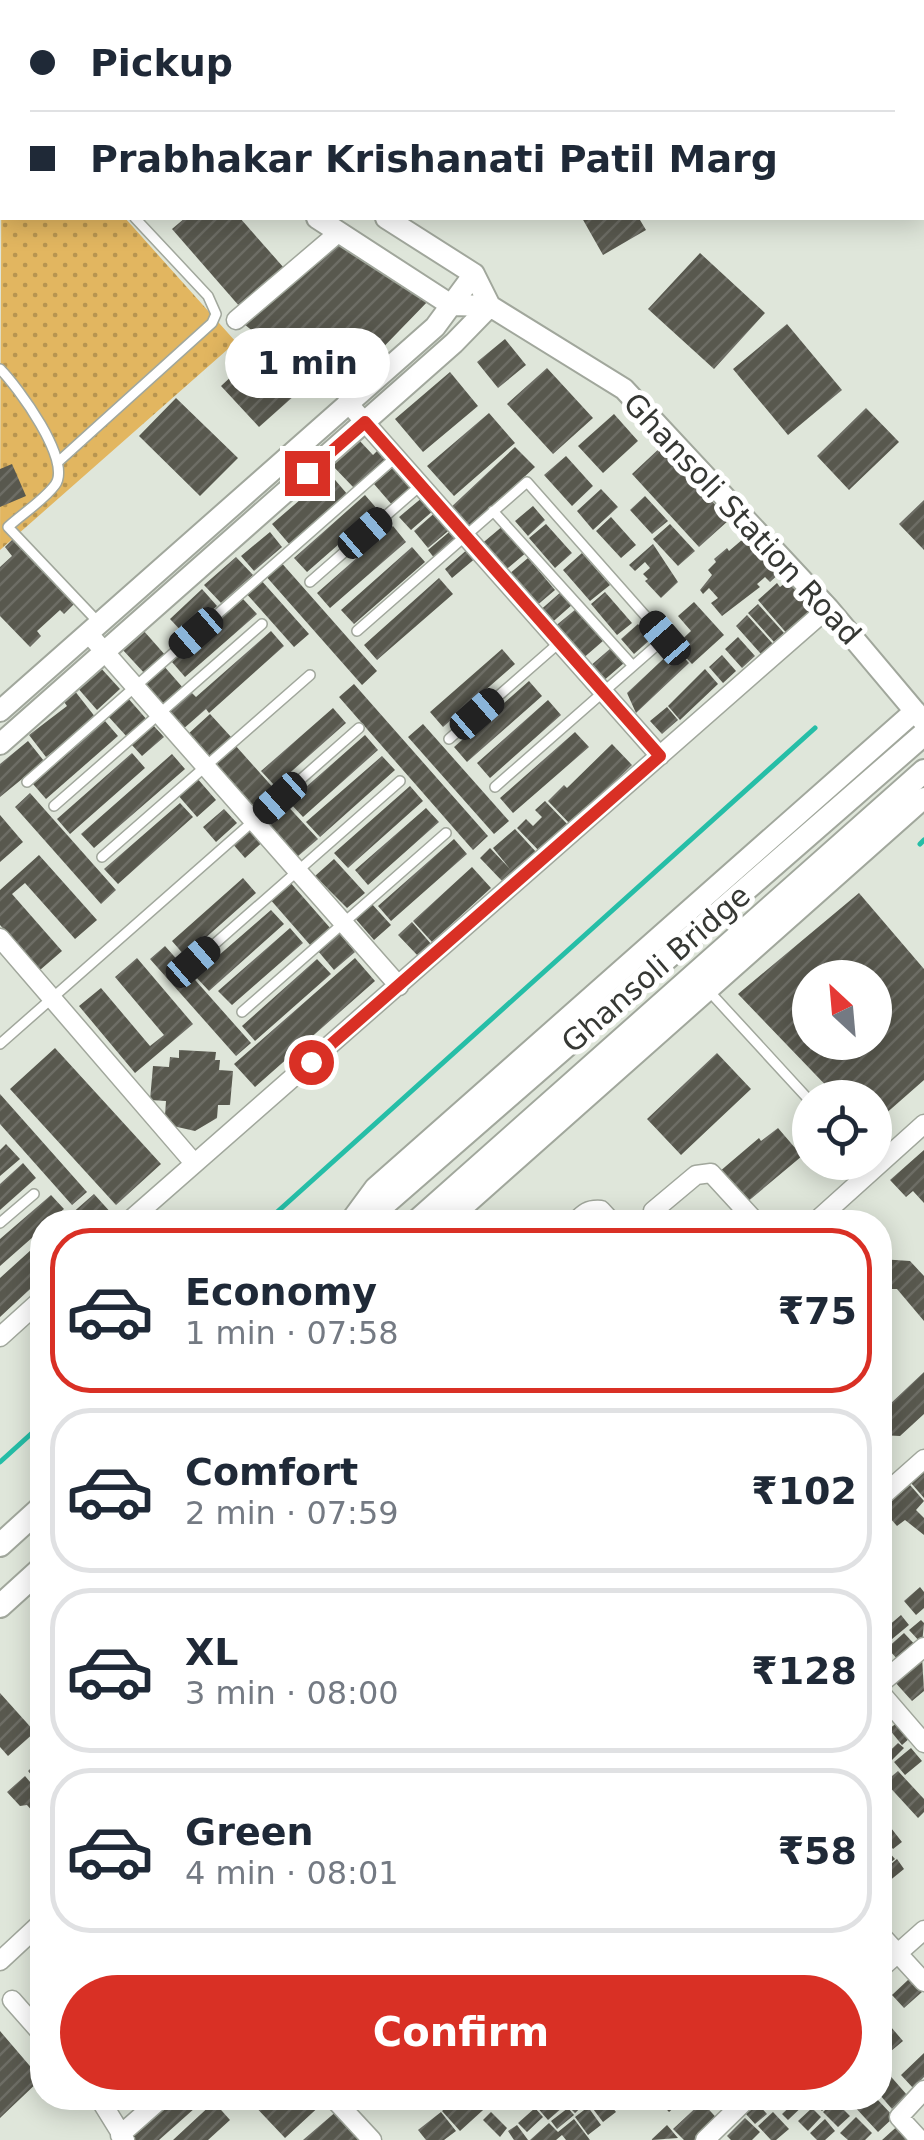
<!DOCTYPE html>
<html lang="en">
<head>
<meta charset="utf-8">
<style>
	body { margin:0; font-family:"DejaVu Sans",sans-serif; background:#f6f6f7; color:#1f2937; height:100vh; display:flex; flex-direction:column; font-size:38px; white-space:nowrap }
	* { box-sizing:border-box; margin:0 }
	p { font-size:32px; color:#747a83 }
	.icon { flex:none; width:55px; height:55px; fill:none; stroke:currentColor; stroke-width:2; stroke-linecap:round; stroke-linejoin:round }
	.map { position:relative; flex:1; overflow:hidden }
	.panel { position:absolute; left:30px; top:1210px; width:862px; height:900px; display:flex; flex-direction:column; background:#fff; border-radius:40px; box-shadow:0 5px 25px #0003 }
	.panel>* { flex:none }
	.hud { position:absolute; left:0px; top:0px; width:925px; height:220px; box-shadow:0 5px 25px #0003; display:grid; align-content:center; height:220px; padding:0 30px; background:#fff }
	.needle { width:65px; rotate:334deg }
	.controls { position:absolute; left:792px; top:960px; display:grid; gap:20px }
	.controls a { display:grid; place-items:center; width:100px; height:100px; border-radius:50%; background:#fff; box-shadow:0 5px 25px #0003; font-size:50px }
	.end { position:absolute; width:45px; height:45px; margin:-22px; border:12px solid #d93025; background:#fff; box-shadow:0 0 0 5px #fff }
	.from { border-radius:50% }
	.bubble { position:absolute; height:70px; border-radius:35px; background:#fff; box-shadow:0 5px 25px #0003; font-size:32px; font-weight:700; line-height:70px; text-align:center }
	.car { position:absolute; width:30px; height:60px; margin:-30px -15px; border-radius:12px; box-shadow:0 0 8px 2px #0007; background:linear-gradient(#222 24%,#8ab4d8 0 40%,#222 0 76%,#8ab4d8 0 86%,#222 0) }
	.hud b { display:flex; align-items:center; gap:35px; height:95px; font-size:38px }
	.hud b+b { border-top:2px solid #e0e1e3 }
	.hud i { width:25px; height:25px; background:#1f2937 }
	ul { padding:18px 0 0; list-style:none }
	li { display:flex; align-items:center; gap:30px; height:165px; margin:0 20px 15px; padding:0 10px; border:5px solid #e0e1e3; border-radius:40px }
	li div { flex:1 }
	li b { display:block; font-size:38px }
	li em { font-style:normal; font-weight:700 }
	li.current { border-color:#d93025 }
	li>.icon { width:90px; height:90px; stroke-width:1.5 }
	.button { display:flex; gap:20px; margin-top:auto; padding:20px 30px }
	.button a { flex:1; height:115px; border-radius:60px; background:#d93025; color:#fff; font-size:40px; font-weight:700; line-height:115px; text-align:center }
	.map>svg:first-child { display:block }
	.park { fill:url(#park-dots) }
	.lines { fill:none; stroke-linecap:round; stroke-linejoin:round }
	.stream { stroke:#26bea7; stroke-width:5 }
	.building { fill:url(#building-hatch); fill-rule:evenodd }
	.service-casing { stroke:#a1a79c; stroke-width:12 }
	.minor-casing { stroke:#a1a79c; stroke-width:21 }
	.tertiary-casing { stroke:#a1a79c; stroke-width:24 }
	.secondary-casing { stroke:#a1a79c; stroke-width:26 }
	.service { stroke:#fff; stroke-width:9 }
	.minor { stroke:#fff; stroke-width:18 }
	.tertiary { stroke:#fff; stroke-width:20 }
	.secondary { stroke:#fff; stroke-width:22 }
	.rail { stroke:#7c8079; stroke-width:5; stroke-dasharray:12 12; stroke-linecap:butt }
	.route { stroke:#d93025; stroke-width:12 }
	.labels { text-anchor:middle; stroke-width:10; stroke-linejoin:round; paint-order:stroke }
	.street-label { font-size:30px; fill:#363834; stroke:#fff }
</style>
</head>
<body>
<div class="map">
<svg width="924" height="2140" viewBox="0 0 924 2140">
	<defs>
		<pattern id="park-dots" width="8" height="8" patternUnits="userSpaceOnUse" patternTransform="scale(2.5)"><rect width="8" height="8" fill="#e2b660"/><path d="M2 2h.1M6 6h.1" fill="none" stroke="#b89550" stroke-width="1.8" stroke-linecap="round"/></pattern>
		<pattern id="building-hatch" width="6" height="6" patternUnits="userSpaceOnUse" patternTransform="scale(2.5)"><rect width="6" height="6" fill="#58584e"/><path d="M-1 1l2-2M0 6l6-6M5 7l2-2" fill="none" stroke="#6d6d65"/></pattern>
	</defs>
	<rect width="100%" height="100%" fill="#dfe6da"/>
	<path class="park" d="M 2,5 L 2,218 L 125,218 L 236,342 L 0,550 Z"/>
	<g class="lines">
		<path class="stream" d="M 920,844 L 924,840
			M 266,1222 L 815,728
			M 0,1462 L 42,1424"/>
	</g>
	<path class="building" d="M 185,218 L 240,218 L 284,268 L 240,307 L 172,229 Z
		M 582,218 L 645,218 L 640,220 L 646,230 L 603,255 Z
		M 338,233 L 431,298 L 334,398 L 244,324 Z
		M 700,253 L 765,313 L 714,369 L 648,309 Z
		M 787,324 L 842,390 L 788,435 L 733,369 Z
		M 505,339 L 526,365 L 498,388 L 477,362 Z
		M 265,345 L 304,387 L 259,427 L 221,386 Z
		M 547,368 L 593,418 L 553,454 L 507,404 Z
		M 450,372 L 478,406 L 423,452 L 395,419 Z
		M 176,398 L 238,458 L 200,496 L 139,436 Z
		M 866,408 L 899,442 L 849,490 L 817,456 Z
		M 489,413 L 515,443 L 454,496 L 427,466 Z
		M 614,414 L 638,441 L 603,473 L 578,446 Z
		M 358,439 L 373,455 L 379,449 L 388,457 L 354,488 L 331,464 Z
		M 662,446 L 729,520 L 699,547 L 632,474 Z
		M 515,447 L 535,467 L 466,531 L 447,511 Z
		M 566,456 L 593,486 L 572,506 L 544,475 Z
		M 12,464 L 26,496 L 0,507 L 0,469 Z
		M 397,464 L 416,485 L 393,506 L 374,484 Z
		M 330,474 L 348,495 L 290,545 L 272,524 Z
		M 601,489 L 618,507 L 593,530 L 577,511 Z
		M 365,495 L 378,510 L 307,572 L 294,558 Z
		M 645,496 L 668,521 L 652,534 L 630,510 Z
		M 423,497 L 434,510 L 411,530 L 399,517 Z
		M 924,500 L 924,550 L 899,524 Z
		M 533,506 L 545,520 L 528,536 L 515,521 Z
		M 438,510 L 453,527 L 428,548 L 414,531 Z
		M 611,517 L 636,545 L 621,558 L 596,531 Z
		M 546,524 L 572,553 L 555,568 L 529,538 Z
		M 670,524 L 695,551 L 678,566 L 653,539 Z
		M 504,525 L 527,552 L 502,573 L 479,546 Z
		M 393,526 L 406,542 L 330,608 L 317,593 Z
		M 454,528 L 461,537 L 435,559 L 428,550 Z
		M 270,532 L 282,547 L 254,571 L 241,556 Z
		M 750,533 L 783,570 L 770,582 L 765,577 L 757,584 L 760,587 L 722,616 L 711,603 L 718,598 L 709,588 L 703,594 L 700,590 L 712,575 L 708,570 L 716,562 L 714,559 L 727,548 L 729,551 Z
		M 13,539 L 75,603 L 64,614 L 60,610 L 37,631 L 41,636 L 30,647 L 0,616 L 0,567 L 12,556 L 5,547 Z
		M 653,544 L 678,582 L 661,598 L 645,581 L 648,579 L 643,574 L 650,568 L 645,562 L 635,571 L 629,565 Z
		M 412,547 L 425,562 L 354,624 L 341,610 Z
		M 469,548 L 477,557 L 452,578 L 445,569 Z
		M 582,553 L 610,585 L 590,601 L 563,570 Z
		M 236,557 L 253,575 L 221,603 L 204,585 Z
		M 528,558 L 555,590 L 535,607 L 508,575 Z
		M 279,560 L 377,671 L 362,685 L 264,574 Z
		M 439,578 L 453,594 L 377,660 L 364,645 Z
		M 260,579 L 309,634 L 294,647 L 245,592 Z
		M 790,579 L 818,610 L 789,636 L 758,600 L 777,583 L 780,587 Z
		M 202,589 L 217,606 L 185,635 L 170,619 Z
		M 562,591 L 573,604 L 548,626 L 537,613 Z
		M 605,592 L 632,623 L 617,635 L 591,604 Z
		M 243,599 L 257,614 L 185,677 L 172,662 Z
		M 694,602 L 724,635 L 692,664 L 675,646 L 691,631 L 678,616 Z
		M 758,604 L 784,633 L 774,642 L 748,613 Z
		M 576,609 L 603,641 L 581,660 L 553,628 Z
		M 747,615 L 773,644 L 761,654 L 736,626 Z
		M 638,624 L 651,639 L 634,654 L 621,639 Z
		M 143,630 L 166,656 L 146,675 L 122,649 Z
		M 271,631 L 284,646 L 209,713 L 206,709 L 182,730 L 167,712 L 190,691 L 196,697 Z
		M 738,637 L 755,656 L 742,668 L 725,649 Z
		M 611,648 L 624,663 L 602,682 L 589,667 Z
		M 675,648 L 689,663 L 636,713 L 627,693 Z
		M 502,649 L 515,664 L 443,727 L 430,712 Z
		M 722,655 L 736,671 L 723,683 L 709,667 Z
		M 163,665 L 184,689 L 163,708 L 141,684 Z
		M 99,666 L 120,689 L 97,710 L 76,686 Z
		M 705,669 L 718,684 L 680,720 L 668,706 Z
		M 529,681 L 542,696 L 467,762 L 454,747 Z
		M 354,684 L 488,836 L 473,850 L 339,697 Z
		M 74,690 L 96,718 L 46,757 L 29,735 L 67,706 L 62,699 Z
		M 127,697 L 148,721 L 128,738 L 107,715 Z
		M 548,700 L 561,715 L 490,778 L 477,763 Z
		M 667,707 L 678,720 L 662,734 L 650,721 Z
		M 333,708 L 346,723 L 275,786 L 261,771 Z
		M 210,714 L 232,738 L 208,759 L 187,735 Z
		M 105,721 L 118,736 L 46,799 L 33,784 Z
		M 423,724 L 509,821 L 494,834 L 408,737 Z
		M 153,725 L 164,737 L 142,756 L 131,744 Z
		M 575,732 L 589,747 L 513,813 L 500,798 Z
		M 365,735 L 378,750 L 303,817 L 289,802 Z
		M 28,741 L 44,761 L 0,797 L 0,764 Z
		M 612,744 L 632,765 L 571,825 L 548,801 L 564,785 L 567,788 Z
		M 235,745 L 276,791 L 254,810 L 213,765 Z
		M 132,753 L 145,768 L 70,834 L 57,819 Z
		M 172,754 L 185,769 L 94,848 L 81,834 Z
		M 382,756 L 395,770 L 320,837 L 306,822 Z
		M 196,777 L 216,800 L 197,817 L 177,794 Z
		M 410,786 L 423,801 L 348,868 L 334,853 Z
		M 30,793 L 116,890 L 101,904 L 15,807 Z
		M 283,801 L 318,839 L 297,857 L 263,820 Z
		M 545,801 L 570,827 L 542,854 L 517,828 L 526,819 L 533,826 L 542,817 L 535,810 Z
		M 180,803 L 193,817 L 118,884 L 104,869 Z
		M 426,808 L 439,822 L 368,885 L 355,870 Z
		M 224,809 L 237,823 L 216,842 L 203,827 Z
		M 0,815 L 23,842 L 0,862 Z
		M 253,822 L 267,838 L 245,858 L 231,842 Z
		M 515,829 L 537,853 L 504,883 L 480,858 L 490,848 L 510,869 L 493,848 Z
		M 454,839 L 467,854 L 391,921 L 378,906 Z
		M 39,855 L 97,920 L 75,939 L 25,883 L 12,894 L 62,951 L 40,970 L 0,925 L 0,890 Z
		M 334,859 L 365,893 L 347,908 L 315,876 Z
		M 472,867 L 491,888 L 432,942 L 413,921 Z
		M 243,878 L 256,893 L 185,956 L 172,941 Z
		M 289,881 L 331,929 L 311,946 L 269,898 Z
		M 859,893 L 924,969 L 924,1080 L 875,1123 L 875,1098 L 838,1098 L 738,994 ZM 810,978 L 875,978 L 875,1042 L 810,1042 Z
		M 371,903 L 391,925 L 374,940 L 354,917 Z
		M 271,910 L 284,924 L 209,991 L 195,976 Z
		M 412,922 L 432,945 L 419,957 L 398,935 Z
		M 290,928 L 303,943 L 232,1005 L 218,991 Z
		M 339,933 L 355,952 L 334,970 L 318,951 Z
		M 165,946 L 251,1043 L 236,1056 L 150,959 Z
		M 137,958 L 193,1024 L 135,1073 L 79,1006 L 101,988 L 150,1046 L 164,1035 L 115,977 Z
		M 355,958 L 375,981 L 255,1087 L 234,1064 Z
		M 317,959 L 331,974 L 255,1041 L 242,1026 Z
		M 55,1048 L 161,1164 L 116,1205 L 10,1089 Z
		M 179,1050 L 216,1052 L 215,1060 L 220,1060 L 219,1070 L 233,1071 L 230,1105 L 218,1105 L 217,1118 L 195,1131 L 173,1126 L 165,1115 L 166,1101 L 150,1100 L 153,1066 L 169,1067 L 170,1057 L 179,1058 Z
		M 717,1053 L 751,1089 L 681,1155 L 647,1119 Z
		M 0,1094 L 87,1192 L 72,1205 L 0,1124 Z
		M 778,1128 L 802,1156 L 746,1203 L 719,1172 L 759,1138 L 761,1141 Z
		M 6,1144 L 20,1159 L 0,1176 L 0,1150 Z
		M 924,1150 L 924,1203 L 913,1191 L 906,1197 L 890,1180 Z
		M 23,1163 L 36,1178 L 0,1210 L 0,1184 Z
		M 94,1194 L 113,1215 L 105,1222 L 62,1222 Z
		M 51,1195 L 64,1209 L 49,1222 L 42,1222 L 42,1229 L 0,1266 L 0,1239 Z
		M 42,1240 L 42,1278 L 0,1317 L 0,1278 Z
		M 880,1259 L 910,1261 L 924,1276 L 924,1321 L 897,1289 L 880,1289 Z
		M 924,1372 L 924,1414 L 900,1436 L 880,1435 L 880,1405 L 889,1405 Z
		M 924,1470 L 924,1498 L 911,1483 Z
		M 910,1485 L 924,1501 L 916,1510 L 924,1518 L 924,1535 L 905,1520 L 897,1526 L 882,1509 Z
		M 920,1587 L 924,1592 L 924,1608 L 916,1615 L 904,1601 Z
		M 901,1615 L 909,1625 L 880,1649 L 880,1633 Z
		M 921,1620 L 924,1623 L 922,1644 L 909,1630 Z
		M 904,1633 L 919,1649 L 902,1664 L 887,1648 Z
		M 922,1657 L 924,1691 L 912,1701 L 894,1681 Z
		M 0,1693 L 35,1732 L 8,1756 L 0,1747 Z
		M 898,1722 L 911,1737 L 902,1745 L 889,1729 Z
		M 898,1743 L 904,1748 L 887,1765 L 881,1759 Z
		M 911,1748 L 922,1761 L 905,1775 L 894,1762 Z
		M 42,1757 L 42,1787 L 28,1771 Z
		M 898,1771 L 924,1799 L 924,1812 L 918,1818 L 885,1782 Z
		M 25,1776 L 42,1796 L 42,1822 L 27,1805 L 20,1806 L 7,1792 Z
		M 891,1828 L 902,1842 L 893,1849 L 882,1836 Z
		M 880,1842 L 895,1859 L 880,1871 Z
		M 897,1859 L 904,1869 L 888,1882 L 880,1873 Z
		M 909,1979 L 922,1992 L 904,2008 L 892,1995 Z
		M 885,2020 L 903,2041 L 891,2051 L 880,2039 L 880,2024 Z
		M 0,2031 L 41,2079 L 0,2118 Z
		M 924,2053 L 924,2077 L 913,2088 L 901,2075 Z
		M 880,2064 L 907,2095 L 892,2109 L 880,2095 Z
		M 167,2098 L 204,2100 L 159,2140 L 129,2140 L 125,2135 Z
		M 256,2098 L 319,2098 L 324,2102 L 285,2138 L 251,2102 Z
		M 457,2098 L 490,2098 L 493,2101 L 460,2131 L 442,2111 Z
		M 529,2098 L 553,2098 L 562,2108 L 548,2120 Z
		M 560,2098 L 585,2098 L 588,2101 L 575,2113 Z
		M 599,2098 L 605,2098 L 616,2112 L 603,2122 L 590,2105 Z
		M 656,2098 L 685,2098 L 669,2112 Z
		M 799,2098 L 805,2104 L 788,2120 L 782,2114 Z
		M 809,2098 L 835,2098 L 822,2111 Z
		M 861,2098 L 876,2098 L 894,2117 L 878,2132 L 853,2105 Z
		M 835,2101 L 850,2116 L 838,2127 L 823,2112 Z
		M 214,2102 L 230,2120 L 208,2140 L 173,2140 Z
		M 702,2102 L 722,2124 L 704,2140 L 684,2140 L 673,2129 Z
		M 758,2104 L 767,2114 L 755,2124 L 746,2114 Z
		M 588,2107 L 601,2125 L 588,2135 L 575,2117 Z
		M 535,2108 L 543,2117 L 527,2132 L 518,2123 Z
		M 568,2108 L 574,2115 L 557,2129 L 551,2121 Z
		M 812,2108 L 821,2117 L 808,2131 L 798,2121 Z
		M 338,2110 L 363,2140 L 303,2140 Z
		M 441,2112 L 456,2131 L 444,2140 L 426,2140 L 418,2130 Z
		M 491,2112 L 507,2128 L 500,2137 L 483,2120 Z
		M 773,2112 L 789,2129 L 776,2140 L 771,2140 L 758,2126 Z
		M 856,2117 L 872,2133 L 865,2140 L 848,2140 L 840,2133 Z
		M 745,2118 L 760,2132 L 752,2140 L 731,2140 L 727,2136 Z
		M 574,2119 L 590,2140 L 566,2140 L 562,2135 L 556,2140 L 530,2140 L 549,2123 L 558,2132 Z
		M 825,2119 L 835,2131 L 825,2140 L 817,2140 L 810,2133 Z
		M 902,2122 L 918,2140 L 882,2140 Z
		M 517,2125 L 528,2140 L 514,2140 L 508,2131 Z
		M 667,2125 L 678,2138 L 651,2140 Z"/>
	<g class="lines">
		<defs>
			<path id="service" d="M 85,2 L 87,0
				M 0,21 L 2,20
				M 0,171 L 2,169
				M 0,369 C 17,386 73,461 55,485 C 44,500 22,514 8,527 L 99,623
				M 58,462 L 212,323 L 216,314 L 208,296 L 135,218
				M 493,511 L 633,666
				M 310,582 L 421,485
				M 357,631 L 527,482 L 665,638 L 495,787
				M 449,739 L 560,642
				M 27,782 L 396,457
				M 54,806 L 262,624
				M 102,857 L 310,675
				M 193,963 L 400,781
				M 708,990 L 810,1101
				M 242,1012 L 446,833
				M 0,1044 L 359,728
				M 0,1223 L 34,1194"/>
			<path id="minor" d="M 236,320 L 338,233
				M 347,402 L 660,756
				M 88,633 L 399,986
				M 0,938 L 194,1163
				M 128,1222 L 828,608
				M 575,1222 C 584,1213 588,1209 601,1210 L 612,1222
				M 653,1222 L 653,1211 L 696,1175 L 711,1173 L 756,1222
				M 815,1222 L 924,1124
				M 0,1337 L 42,1299
				M 880,1498 L 924,1459
				M 880,1684 L 924,1647
				M 880,1692 L 924,1743
				M 880,1934 L 924,1982
				M 0,1961 L 42,1922
				M 880,1969 L 924,1930
				M 12,2000 L 42,2034
				M 99,2098 L 125,2140
				M 333,2098 L 372,2140
				M 120,2135 L 162,2098
				M 705,2140 L 748,2098
				M 920,2140 L 899,2117 L 924,2090"/>
			<path id="tertiary" d="M 114,0 L 117,2
				M 168,0 L 170,2
				M 317,218 L 451,305 L 490,306 L 624,389 L 828,608 L 924,722
				M 386,218 L 474,274 L 490,306
				M 0,711 L 435,327 L 474,274
				M 0,744 L 454,343 L 490,306
				M 350,1222 L 375,1188 L 915,711
				M 446,1222 L 924,798"/>
			<path id="secondary" d="M 364,1222 L 924,734
				M 416,1222 L 924,771
				M 0,1545 L 42,1507
				M 0,1606 L 42,1568"/>
		</defs>
		<use href="#service" class="service-casing"/>
		<use href="#minor" class="minor-casing"/>
		<use href="#tertiary" class="tertiary-casing"/>
		<use href="#secondary" class="secondary-casing"/>
		<use href="#service" class="service"/>
		<use href="#minor" class="minor"/>
		<use href="#tertiary" class="tertiary"/>
		<use href="#secondary" class="secondary"/>
		<path class="rail" d="M 784,0 L 787,2
			M 841,0 L 844,2
			M 922,76 L 924,77
			M 922,112 L 924,114"/>
	</g>
	<g class="lines">
		<path class="route" d="M 307,473 L 365,422 L 660,756 L 311,1062"/>
	</g>
	<g class="labels">
		<g class="street-label">
			<text transform="translate(742 519) rotate(47)" y="10">Ghansoli Station Road</text>
			<text transform="translate(656 969) rotate(-41)" y="10">Ghansoli Bridge</text>
		</g>
	</g>
</svg>
<div class="controls">
<a><svg class="needle" viewBox="-14 -14 28 28"><path d="M0-13l5 13h-10z" fill="#e53935"/><path d="M0 13l5-13h-10z" fill="#747a83"/></svg></a>
<a><svg class="icon" aria-label="locate" viewBox="0 0 24 24"><circle cx="12" cy="12" r="6"/><path d="M12 2v4M12 18v4M2 12h4M18 12h4"/></svg></a>
</div>
<i class="end from" style="left:311px;top:1062px"></i>
<i class="end" style="left:307px;top:473px"></i>
<div class="bubble" style="left:225px;top:328px;width:165px">1 min</div>
<i class="car" style="left:365px;top:533px;rotate:49deg"></i>
<i class="car" style="left:196px;top:633px;rotate:229deg"></i>
<i class="car" style="left:665px;top:638px;rotate:319deg"></i>
<i class="car" style="left:477px;top:714px;rotate:49deg"></i>
<i class="car" style="left:280px;top:798px;rotate:228deg"></i>
<i class="car" style="left:193px;top:962px;rotate:49deg"></i>
<div class="hud">
<b><i class="from"></i>Pickup</b>
<b><i></i>Prabhakar Krishanati Patil Marg</b>
</div>
<section class="panel">
<ul>
<li class="current"><svg class="icon" aria-label="car" viewBox="0 0 24 24"><path d="M5 17H2v-5l4-1 3-4h7l3 4 3 1v5h-3M9 17h6M6 11h13"/><circle cx="7" cy="17" r="2"/><circle cx="17" cy="17" r="2"/></svg><div><b>Economy</b><p>1 min · 07:58</p></div><em>₹75</em></li>
<li><svg class="icon" aria-label="car" viewBox="0 0 24 24"><path d="M5 17H2v-5l4-1 3-4h7l3 4 3 1v5h-3M9 17h6M6 11h13"/><circle cx="7" cy="17" r="2"/><circle cx="17" cy="17" r="2"/></svg><div><b>Comfort</b><p>2 min · 07:59</p></div><em>₹102</em></li>
<li><svg class="icon" aria-label="car" viewBox="0 0 24 24"><path d="M5 17H2v-5l4-1 3-4h7l3 4 3 1v5h-3M9 17h6M6 11h13"/><circle cx="7" cy="17" r="2"/><circle cx="17" cy="17" r="2"/></svg><div><b>XL</b><p>3 min · 08:00</p></div><em>₹128</em></li>
<li><svg class="icon" aria-label="car" viewBox="0 0 24 24"><path d="M5 17H2v-5l4-1 3-4h7l3 4 3 1v5h-3M9 17h6M6 11h13"/><circle cx="7" cy="17" r="2"/><circle cx="17" cy="17" r="2"/></svg><div><b>Green</b><p>4 min · 08:01</p></div><em>₹58</em></li>
</ul>
<div class="button"><a>Confirm</a></div>
</section>
</div>
</body>
</html>
